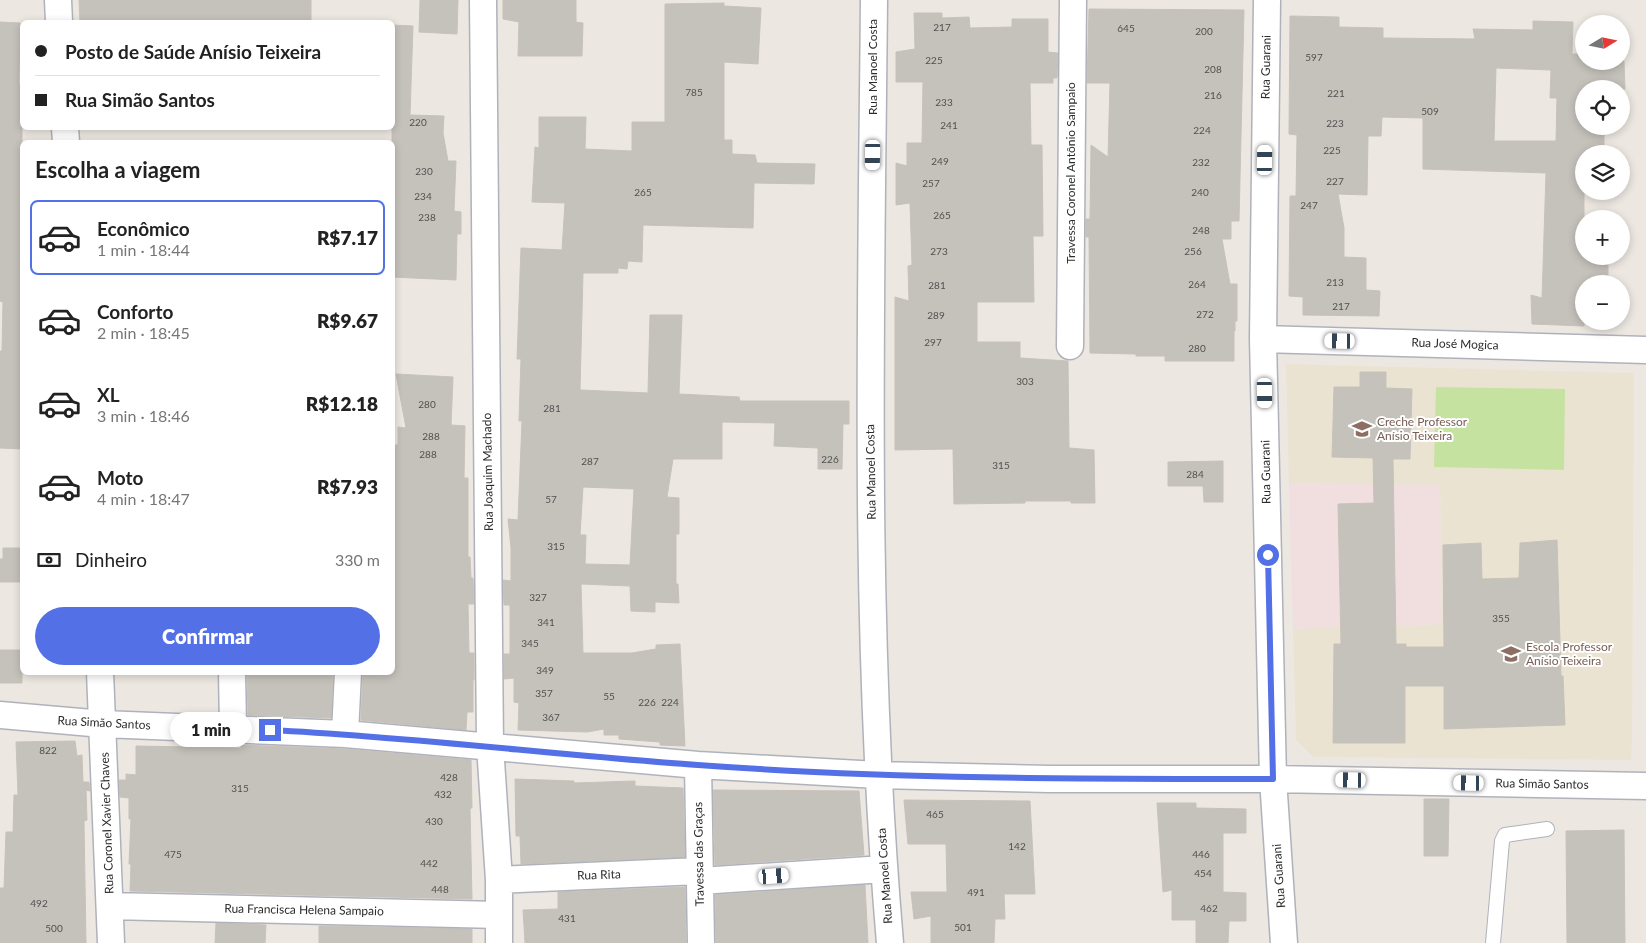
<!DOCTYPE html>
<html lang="pt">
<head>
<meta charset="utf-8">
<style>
	body { margin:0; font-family:Lato,sans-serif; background:#f2f2f2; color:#222; height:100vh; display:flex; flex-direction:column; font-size:19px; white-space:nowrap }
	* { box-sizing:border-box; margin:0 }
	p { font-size:16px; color:#767676 }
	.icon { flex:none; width:28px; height:28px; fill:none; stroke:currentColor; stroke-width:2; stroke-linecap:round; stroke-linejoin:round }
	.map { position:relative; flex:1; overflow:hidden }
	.sheet { position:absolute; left:20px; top:140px; width:375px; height:535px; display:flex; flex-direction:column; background:#fff; border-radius:8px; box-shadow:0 2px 8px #0003 }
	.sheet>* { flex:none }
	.guide { position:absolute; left:20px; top:20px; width:375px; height:110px; border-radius:8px; box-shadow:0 2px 8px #0003; display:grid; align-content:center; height:110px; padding:0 15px; background:#fff }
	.needle { width:32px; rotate:80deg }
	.tools { position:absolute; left:1575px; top:15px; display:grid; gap:10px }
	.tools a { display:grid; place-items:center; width:55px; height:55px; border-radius:50%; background:#fff; box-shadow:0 2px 8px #0003; font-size:25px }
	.end { position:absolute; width:22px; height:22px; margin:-11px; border:6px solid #5370e6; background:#fff; box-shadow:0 0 0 2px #fff }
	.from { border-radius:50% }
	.bubble { position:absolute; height:35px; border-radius:18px; background:#fff; box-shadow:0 2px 8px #0003; font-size:16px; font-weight:800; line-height:35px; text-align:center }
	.car { position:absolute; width:15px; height:30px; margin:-15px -8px; border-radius:6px; box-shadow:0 0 4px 1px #0007; background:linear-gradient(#fff 24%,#345 0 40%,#fff 0 76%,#345 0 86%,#fff 0) }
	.guide b { display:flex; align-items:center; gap:18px; height:48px; font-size:19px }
	.guide b+b { border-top:1px solid #e0e0e0 }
	.guide i { width:12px; height:12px; background:#222 }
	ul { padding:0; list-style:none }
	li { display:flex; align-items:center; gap:15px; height:75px; margin:0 10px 8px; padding:0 5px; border:2px solid transparent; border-radius:8px }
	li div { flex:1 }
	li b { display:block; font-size:19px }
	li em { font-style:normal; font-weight:800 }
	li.current { border-color:#5370e6 }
	li>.icon { width:45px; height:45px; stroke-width:1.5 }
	h2 { padding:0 15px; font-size:22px; line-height:60px }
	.pay { display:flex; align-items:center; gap:12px; height:55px; padding:0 15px; font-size:19px }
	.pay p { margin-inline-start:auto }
	.primary-button { display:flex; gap:10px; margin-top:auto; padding:10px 15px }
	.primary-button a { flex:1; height:58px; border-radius:30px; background:#5370e6; color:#fff; font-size:20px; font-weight:800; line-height:58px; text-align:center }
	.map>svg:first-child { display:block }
	.education { fill:#ebe3d2 }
	.medical { fill:#f1dfe0 }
	.pitch { fill:#c6e2a0 }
	.building { fill:#c5c1bb; stroke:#c7c2ba; fill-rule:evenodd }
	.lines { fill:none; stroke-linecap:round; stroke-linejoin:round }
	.lane-casing { stroke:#b0b2bb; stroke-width:16 }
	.street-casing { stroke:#b0b2bb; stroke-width:29 }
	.lane { stroke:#fff; stroke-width:14 }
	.street { stroke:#fff; stroke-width:26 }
	.route { stroke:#5370e6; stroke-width:6 }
	.labels { text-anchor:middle; stroke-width:4; stroke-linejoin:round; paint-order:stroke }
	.number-label { font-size:10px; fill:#525150 }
	.street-label { font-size:12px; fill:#2c2c2c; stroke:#fff }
	.education-label { font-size:12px; fill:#785e54; stroke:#fff; text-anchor:start }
</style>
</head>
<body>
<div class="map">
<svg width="1646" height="943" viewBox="0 0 1646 943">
	<rect width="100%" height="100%" fill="#ece7e0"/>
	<path class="education" d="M 1286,364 L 1634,373 L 1632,744 L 1631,760 L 1313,757 L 1296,740 L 1293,629 L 1442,624 L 1440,485 L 1289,483 Z"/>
	<path class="medical" d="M 1289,483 L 1440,485 L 1442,624 L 1293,629 Z"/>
	<path class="pitch" d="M 1436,387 L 1565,389 L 1564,470 L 1434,467 Z"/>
	<path class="building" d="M 79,0 L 311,0 L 311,22 L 80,22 Z
		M 420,0 L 458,0 L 457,34 L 419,32 Z
		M 503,0 L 576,0 L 576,22 L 583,23 L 582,56 L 518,56 L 519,22 L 503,19 Z
		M 724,3 L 724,6 L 761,8 L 758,64 L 724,62 L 724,140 L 732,140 L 732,154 L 755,155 L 757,163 L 815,164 L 814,184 L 754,183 L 753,228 L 643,225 L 642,262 L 628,261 L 627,269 L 618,268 L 618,273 L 583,273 L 580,390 L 648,393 L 650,315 L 682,315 L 679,394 L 739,397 L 740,401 L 849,401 L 849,424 L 843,424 L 842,469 L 818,469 L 818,448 L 774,446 L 775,423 L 722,422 L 722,459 L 673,459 L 667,497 L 679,498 L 679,534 L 676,534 L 676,584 L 678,584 L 679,603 L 655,602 L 655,612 L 631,611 L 630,586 L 581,584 L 583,653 L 632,653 L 656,649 L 656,645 L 680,644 L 685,746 L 660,745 L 660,742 L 619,739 L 619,735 L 604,735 L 604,729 L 587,732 L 518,730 L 519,703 L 514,702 L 514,678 L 504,679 L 504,654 L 510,654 L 510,605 L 504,605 L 503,580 L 511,581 L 511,548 L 508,519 L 518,520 L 522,421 L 519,421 L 521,359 L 517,359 L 521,248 L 562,250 L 565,203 L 532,202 L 535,147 L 539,148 L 539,117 L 586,117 L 585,149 L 632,151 L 632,122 L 665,122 L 665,4 ZM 583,487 L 634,489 L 630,565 L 585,564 L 586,535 L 580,535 Z
		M 1089,9 L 1244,10 L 1239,221 L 1231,221 L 1231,239 L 1222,239 L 1230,284 L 1237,284 L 1237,321 L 1235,321 L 1235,331 L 1234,331 L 1234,361 L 1165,361 L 1165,356 L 1136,356 L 1136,354 L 1090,353 L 1089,237 L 1086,237 L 1086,219 L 1090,219 L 1091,145 L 1108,157 L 1110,83 L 1087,83 Z
		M 914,13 L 942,13 L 942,18 L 969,17 L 970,28 L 1012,27 L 1012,19 L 1048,19 L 1048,52 L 1058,53 L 1057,78 L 1053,78 L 1053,83 L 1030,83 L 1031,145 L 1042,145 L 1043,236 L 1033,236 L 1034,302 L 977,302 L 977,342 L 1020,342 L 1020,358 L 1068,361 L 1069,448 L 1094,450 L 1095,503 L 1071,503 L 1071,501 L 1025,501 L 1025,503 L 954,504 L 953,449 L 895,450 L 895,297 L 909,301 L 908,266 L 912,265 L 910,203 L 896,205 L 896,163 L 907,166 L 907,143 L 922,143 L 923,82 L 896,82 L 896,52 L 915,49 Z
		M 1290,16 L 1339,17 L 1339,27 L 1383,28 L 1383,38 L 1475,39 L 1473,29 L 1533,30 L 1533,21 L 1573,22 L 1572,54 L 1584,54 L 1584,61 L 1624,61 L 1625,89 L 1584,89 L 1584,126 L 1604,126 L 1604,154 L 1584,154 L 1584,256 L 1608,256 L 1608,284 L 1584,284 L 1584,326 L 1532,324 L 1531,295 L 1542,298 L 1546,173 L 1423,169 L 1423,118 L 1382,117 L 1381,136 L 1368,136 L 1367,195 L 1338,194 L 1344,228 L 1344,257 L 1366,258 L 1366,290 L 1380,291 L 1379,316 L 1303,315 L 1303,297 L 1289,296 L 1290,196 L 1296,196 L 1297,135 L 1289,134 ZM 1496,68 L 1551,70 L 1550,98 L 1557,98 L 1556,141 L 1494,141 Z
		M 0,22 L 20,23 L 19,84 L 22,84 L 22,449 L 0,448 L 0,351 L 2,351 L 3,302 L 0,301 Z
		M 392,25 L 413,26 L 410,115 L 444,116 L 443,133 L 448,161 L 456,161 L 454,211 L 461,212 L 461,234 L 457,234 L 456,280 L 392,277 Z
		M 1360,372 L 1386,372 L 1386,388 L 1412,389 L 1410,459 L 1393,459 L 1396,644 L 1406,644 L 1406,647 L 1444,647 L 1443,545 L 1481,543 L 1482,579 L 1519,578 L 1520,543 L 1557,540 L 1561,676 L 1563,676 L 1565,725 L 1444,729 L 1444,686 L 1405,686 L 1405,743 L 1333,743 L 1334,644 L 1341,644 L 1338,504 L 1374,503 L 1373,458 L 1332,457 L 1334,387 L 1360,387 Z
		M 396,374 L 453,377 L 451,425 L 465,426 L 464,478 L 468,478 L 468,557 L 470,557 L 471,578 L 473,578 L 474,604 L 468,604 L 469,653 L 474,653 L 474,680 L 473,680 L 473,712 L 467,712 L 466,730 L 361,720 L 363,672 L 392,672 L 392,445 L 398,445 L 398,427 L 406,428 Z
		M 1223,461 L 1223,502 L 1204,502 L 1203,486 L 1168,486 L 1168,462 Z
		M 3,548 L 22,548 L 22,582 L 0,582 L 0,559 L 3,559 Z
		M 0,650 L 22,650 L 22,683 L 0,683 Z
		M 247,672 L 333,672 L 331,718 L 248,715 Z
		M 75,741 L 77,756 L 82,755 L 83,782 L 89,782 L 90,791 L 86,790 L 87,820 L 84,821 L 86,943 L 0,943 L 0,888 L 4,888 L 6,832 L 13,832 L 14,795 L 18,795 L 16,742 Z
		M 241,745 L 344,749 L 471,760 L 472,808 L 470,808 L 472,899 L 130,891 L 131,864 L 129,864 L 131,819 L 129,819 L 129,798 L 120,797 L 119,780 L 126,780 L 126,774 L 136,775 L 136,746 L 241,748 Z
		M 515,779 L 574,781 L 574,783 L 635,781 L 635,786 L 683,788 L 685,857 L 521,864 L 520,836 L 516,836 Z
		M 713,790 L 859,791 L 864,855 L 715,865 Z
		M 1424,799 L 1449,799 L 1448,856 L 1424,856 Z
		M 904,800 L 1030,801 L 1035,894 L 1004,894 L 1005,919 L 995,919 L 994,943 L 931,943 L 931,916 L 914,919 L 911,892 L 947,892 L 946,844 L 908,844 Z
		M 1157,803 L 1196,803 L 1196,808 L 1246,809 L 1246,833 L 1223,833 L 1223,892 L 1246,893 L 1246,921 L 1229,921 L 1228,943 L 1196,943 L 1196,920 L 1172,920 L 1172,890 L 1163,892 Z
		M 1624,830 L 1625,943 L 1567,943 L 1566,831 Z
		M 865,885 L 868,943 L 716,943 L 715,895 Z
		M 685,887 L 686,943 L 525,943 L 523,910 L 558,909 L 558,892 Z
		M 216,923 L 266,925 L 265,943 L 215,943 Z
		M 319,926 L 472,929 L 472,943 L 319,943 Z"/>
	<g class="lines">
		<defs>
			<path id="lane" d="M 1493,943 L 1502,841 L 1505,835 L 1547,829"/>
			<path id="street" d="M 58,0 L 59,22
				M 483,0 L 490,746 L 499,880 L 499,943
				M 874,0 C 871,314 863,630 890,943
				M 1267,0 L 1263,339 L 1273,779 L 1284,943
				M 65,128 L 66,142
				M 1263,339 L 1646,350
				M 1070,346 L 1073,0
				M 100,672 L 111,943
				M 232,672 L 233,728
				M 0,715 L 103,724 L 345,734 L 698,765 L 878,775 L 1049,779 L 1273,779 L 1646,786
				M 345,734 L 348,672
				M 698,765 L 701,943
				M 499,880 L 699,871
				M 700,881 L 884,869
				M 110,906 L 499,915"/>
		</defs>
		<use href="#lane" class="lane-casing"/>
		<use href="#street" class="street-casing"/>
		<use href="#lane" class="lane"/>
		<use href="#street" class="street"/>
	</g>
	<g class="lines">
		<path class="route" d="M 270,730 C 413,737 555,755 698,765 C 889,779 1081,779 1273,779 L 1268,555"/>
	</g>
	<defs>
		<symbol id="school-bare" viewBox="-9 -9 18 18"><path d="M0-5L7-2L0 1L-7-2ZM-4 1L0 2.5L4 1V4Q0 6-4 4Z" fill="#8d6e63" stroke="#fff" stroke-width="2.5" paint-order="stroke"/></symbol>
	</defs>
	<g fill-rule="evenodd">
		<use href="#school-bare" x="1348" y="415" width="28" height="28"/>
		<use href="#school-bare" x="1497" y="640" width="28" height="28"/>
	</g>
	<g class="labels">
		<g class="number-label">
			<text x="942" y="31">217</text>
			<text x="1126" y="32">645</text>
			<text x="1204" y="35">200</text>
			<text x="1314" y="61">597</text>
			<text x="934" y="64">225</text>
			<text x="1213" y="73">208</text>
			<text x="694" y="96">785</text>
			<text x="1336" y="97">221</text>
			<text x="1213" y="99">216</text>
			<text x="944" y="106">233</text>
			<text x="1430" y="115">509</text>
			<text x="418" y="126">220</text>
			<text x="1335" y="127">223</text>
			<text x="949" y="129">241</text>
			<text x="1202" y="134">224</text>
			<text x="1332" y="154">225</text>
			<text x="940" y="165">249</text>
			<text x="1201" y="166">232</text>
			<text x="424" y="175">230</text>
			<text x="1335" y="185">227</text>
			<text x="931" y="187">257</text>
			<text x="643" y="196">265</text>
			<text x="1200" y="196">240</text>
			<text x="423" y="200">234</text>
			<text x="1309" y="209">247</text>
			<text x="942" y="219">265</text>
			<text x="427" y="221">238</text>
			<text x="1201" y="234">248</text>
			<text x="939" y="255">273</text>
			<text x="1193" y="255">256</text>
			<text x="1335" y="286">213</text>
			<text x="1197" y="288">264</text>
			<text x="937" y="289">281</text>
			<text x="1341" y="310">217</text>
			<text x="1205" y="318">272</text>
			<text x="936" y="319">289</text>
			<text x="933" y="346">297</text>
			<text x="1197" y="352">280</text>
			<text x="1025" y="385">303</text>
			<text x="427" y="408">280</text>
			<text x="552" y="412">281</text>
			<text x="431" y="440">288</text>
			<text x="428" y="458">288</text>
			<text x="830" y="463">226</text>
			<text x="590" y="465">287</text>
			<text x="1001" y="469">315</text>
			<text x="1195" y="478">284</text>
			<text x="551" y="503">57</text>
			<text x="556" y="550">315</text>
			<text x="538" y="601">327</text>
			<text x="1501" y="622">355</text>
			<text x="546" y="626">341</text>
			<text x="530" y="647">345</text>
			<text x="545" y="674">349</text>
			<text x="544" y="697">357</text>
			<text x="609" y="700">55</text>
			<text x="647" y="706">226</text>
			<text x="670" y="706">224</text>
			<text x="551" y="721">367</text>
			<text x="48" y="754">822</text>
			<text x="449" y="781">428</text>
			<text x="240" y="792">315</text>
			<text x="443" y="798">432</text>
			<text x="935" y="818">465</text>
			<text x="434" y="825">430</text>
			<text x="1017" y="850">142</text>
			<text x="173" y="858">475</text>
			<text x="1201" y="858">446</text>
			<text x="429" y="867">442</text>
			<text x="1203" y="877">454</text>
			<text x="440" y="893">448</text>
			<text x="976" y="896">491</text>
			<text x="39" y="907">492</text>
			<text x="1209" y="912">462</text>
			<text x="567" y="922">431</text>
			<text x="963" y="931">501</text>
			<text x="54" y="932">500</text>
		</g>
		<g class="street-label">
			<text transform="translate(873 67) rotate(-90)" y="4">Rua Manoel Costa</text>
			<text transform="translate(1266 67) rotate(-89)" y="4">Rua Guarani</text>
			<text transform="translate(1071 173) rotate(-90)" y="4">Travessa Coronel Antônio Sampaio</text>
			<text transform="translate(1455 344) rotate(2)" y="4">Rua José Mogica</text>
			<text transform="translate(488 472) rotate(-91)" y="4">Rua Joaquim Machado</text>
			<text transform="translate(871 472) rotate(-91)" y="4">Rua Manoel Costa</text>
			<text transform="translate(1266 472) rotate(-91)" y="4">Rua Guarani</text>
			<text transform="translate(104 723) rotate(3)" y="4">Rua Simão Santos</text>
			<text transform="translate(1542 784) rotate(1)" y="4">Rua Simão Santos</text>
			<text transform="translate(107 823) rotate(-92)" y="4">Rua Coronel Xavier Chaves</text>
			<text transform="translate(699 854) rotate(-91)" y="4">Travessa das Graças</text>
			<text transform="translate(599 875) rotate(-2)" y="4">Rua Rita</text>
			<text transform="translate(885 876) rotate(-94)" y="4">Rua Manoel Costa</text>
			<text transform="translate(1279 876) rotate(-94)" y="4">Rua Guarani</text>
			<text transform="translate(304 910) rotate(1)" y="4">Rua Francisca Helena Sampaio</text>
		</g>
		<g class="education-label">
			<text x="1377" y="426">Creche Professor<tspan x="1377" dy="14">Anísio Teixeira</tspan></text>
			<text x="1526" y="651">Escola Professor<tspan x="1526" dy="14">Anísio Teixeira</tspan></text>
		</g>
	</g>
</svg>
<div class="tools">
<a><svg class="needle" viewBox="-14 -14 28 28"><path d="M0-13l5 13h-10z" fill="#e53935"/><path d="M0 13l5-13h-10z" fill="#767676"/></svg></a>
<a><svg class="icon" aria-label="locate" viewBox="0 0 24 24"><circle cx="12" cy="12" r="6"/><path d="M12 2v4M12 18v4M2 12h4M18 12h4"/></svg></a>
<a><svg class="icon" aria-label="layers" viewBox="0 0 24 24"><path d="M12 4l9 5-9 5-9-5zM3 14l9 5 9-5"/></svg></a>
<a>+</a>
<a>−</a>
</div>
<i class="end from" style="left:1268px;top:555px"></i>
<i class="end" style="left:270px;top:730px"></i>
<div class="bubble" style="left:170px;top:712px;width:82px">1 min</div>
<i class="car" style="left:873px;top:155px;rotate:181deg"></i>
<i class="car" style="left:1265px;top:160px;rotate:1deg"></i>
<i class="car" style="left:1340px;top:341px;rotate:271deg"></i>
<i class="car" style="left:1265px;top:393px;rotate:179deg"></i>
<i class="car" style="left:1351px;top:780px;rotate:271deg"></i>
<i class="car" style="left:1469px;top:783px;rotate:271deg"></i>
<i class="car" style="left:774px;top:876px;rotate:86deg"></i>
<div class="guide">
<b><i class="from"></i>Posto de Saúde Anísio Teixeira</b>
<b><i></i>Rua Simão Santos</b>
</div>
<section class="sheet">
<h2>Escolha a viagem</h2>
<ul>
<li class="current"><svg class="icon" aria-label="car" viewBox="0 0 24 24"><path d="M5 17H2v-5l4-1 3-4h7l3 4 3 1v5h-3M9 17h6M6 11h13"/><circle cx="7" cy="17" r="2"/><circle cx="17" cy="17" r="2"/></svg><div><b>Econômico</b><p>1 min · 18:44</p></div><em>R$7.17</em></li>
<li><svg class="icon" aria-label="car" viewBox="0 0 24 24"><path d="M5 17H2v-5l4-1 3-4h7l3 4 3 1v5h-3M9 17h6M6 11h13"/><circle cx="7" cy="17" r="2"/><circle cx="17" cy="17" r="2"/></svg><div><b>Conforto</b><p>2 min · 18:45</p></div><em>R$9.67</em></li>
<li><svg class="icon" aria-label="car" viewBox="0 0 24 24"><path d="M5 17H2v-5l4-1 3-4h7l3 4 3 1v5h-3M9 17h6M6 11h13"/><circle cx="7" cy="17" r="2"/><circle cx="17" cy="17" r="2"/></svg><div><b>XL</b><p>3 min · 18:46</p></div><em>R$12.18</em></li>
<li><svg class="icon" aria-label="car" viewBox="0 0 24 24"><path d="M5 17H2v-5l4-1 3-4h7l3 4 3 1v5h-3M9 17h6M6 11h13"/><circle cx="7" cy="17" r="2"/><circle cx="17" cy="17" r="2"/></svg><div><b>Moto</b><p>4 min · 18:47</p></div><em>R$7.93</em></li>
</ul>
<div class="pay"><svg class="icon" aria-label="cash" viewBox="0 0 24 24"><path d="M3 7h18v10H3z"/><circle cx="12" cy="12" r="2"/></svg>Dinheiro<p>330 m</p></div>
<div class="primary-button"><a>Confirmar</a></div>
</section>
</div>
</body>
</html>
